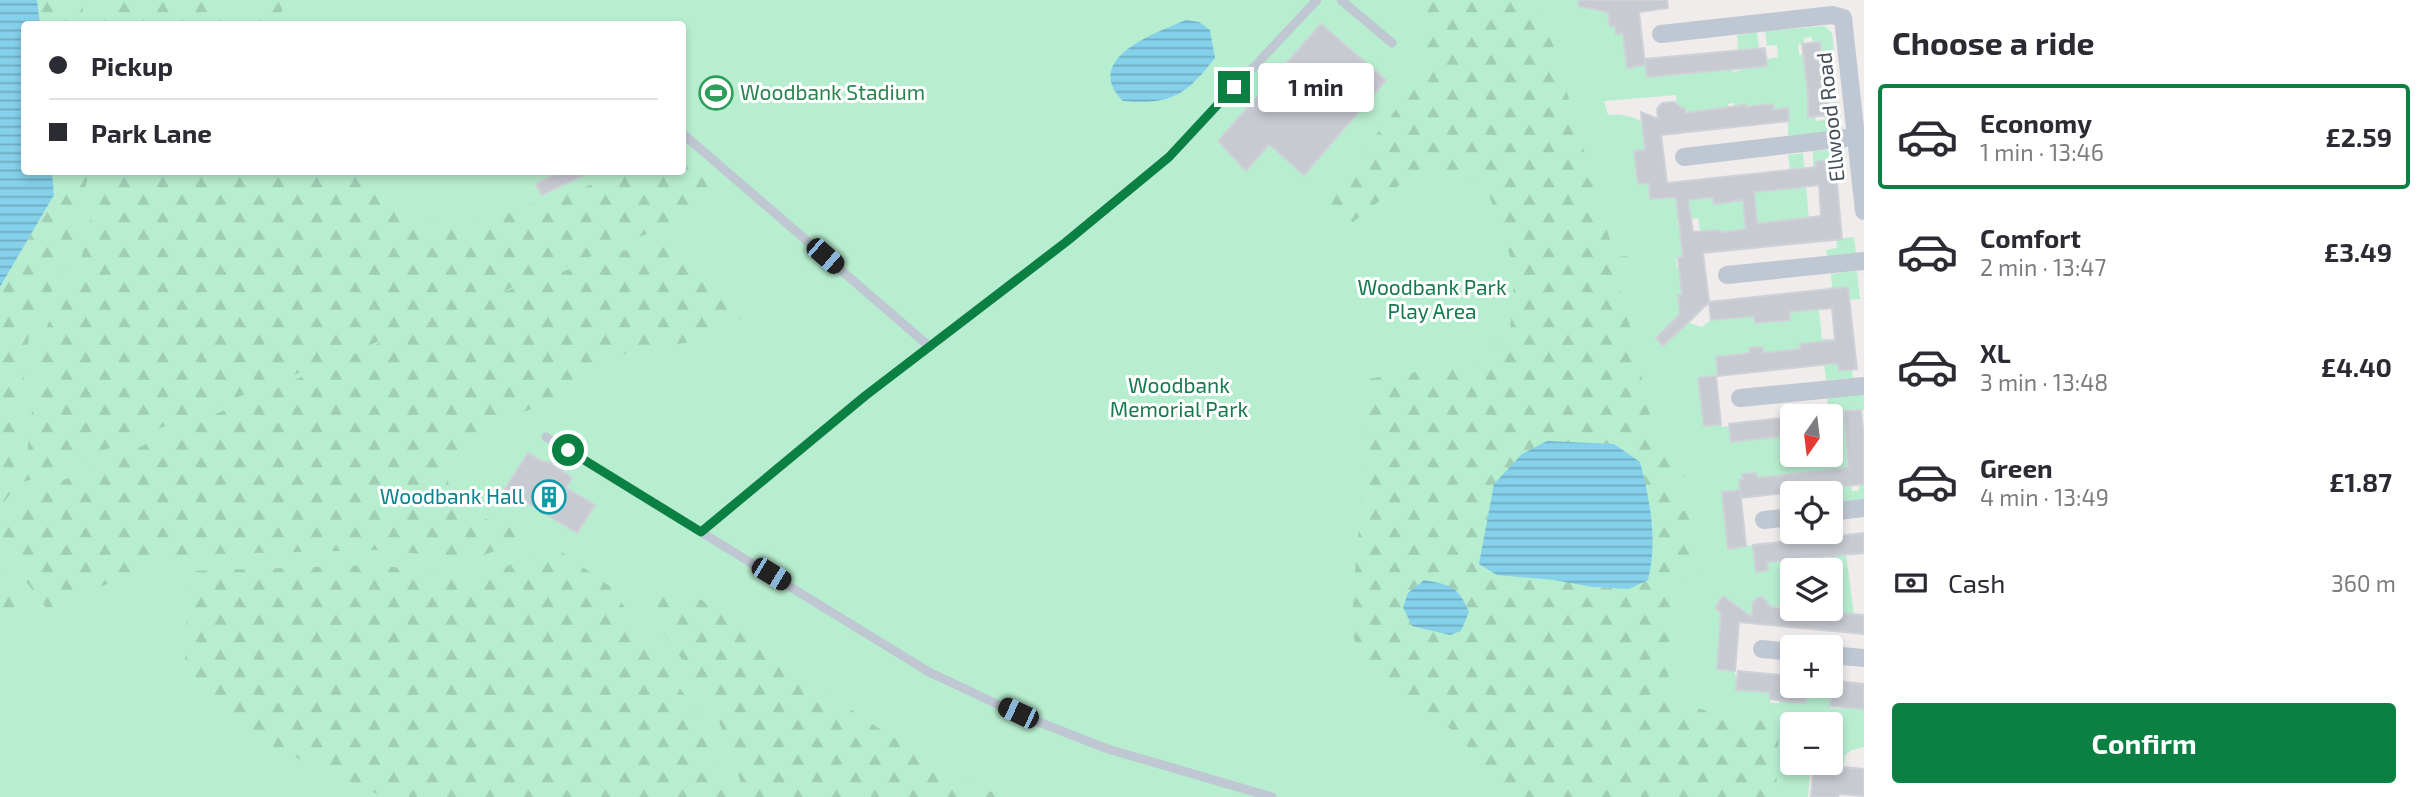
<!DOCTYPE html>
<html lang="en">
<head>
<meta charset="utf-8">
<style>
	body { margin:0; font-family:"Exo 2",sans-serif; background:#f7f7f7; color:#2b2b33; height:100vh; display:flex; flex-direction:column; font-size:26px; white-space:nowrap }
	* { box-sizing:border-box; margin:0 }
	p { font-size:23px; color:#7c7c81 }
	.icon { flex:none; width:38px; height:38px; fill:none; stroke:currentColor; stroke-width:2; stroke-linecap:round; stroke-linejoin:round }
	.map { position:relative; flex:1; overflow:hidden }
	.side { display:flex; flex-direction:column; background:#fff; width:560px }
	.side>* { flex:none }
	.banner { position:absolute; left:21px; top:21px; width:665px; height:154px; border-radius:7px; box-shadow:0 4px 10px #0003; display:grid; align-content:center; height:154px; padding:0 28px; background:#fff }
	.needle { width:46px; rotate:194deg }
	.tools { position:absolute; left:1780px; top:404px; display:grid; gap:14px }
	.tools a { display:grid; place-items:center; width:63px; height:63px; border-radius:7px; background:#fff; box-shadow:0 4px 10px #0003; font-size:35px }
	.end { position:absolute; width:32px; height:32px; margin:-16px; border:9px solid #0b8043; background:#fff; box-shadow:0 0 0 4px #fff }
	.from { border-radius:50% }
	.bubble { position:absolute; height:49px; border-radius:7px; background:#fff; box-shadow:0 4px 10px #0003; font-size:23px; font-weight:700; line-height:49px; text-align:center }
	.car { position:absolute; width:21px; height:42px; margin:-21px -10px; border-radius:9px; box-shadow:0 0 5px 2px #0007; background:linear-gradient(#222 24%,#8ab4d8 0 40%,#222 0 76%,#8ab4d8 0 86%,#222 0) }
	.banner b { display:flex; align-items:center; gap:24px; height:66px; font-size:26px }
	.banner b+b { border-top:2px solid #e1e1e2 }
	.banner i { width:18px; height:18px; background:#2b2b33 }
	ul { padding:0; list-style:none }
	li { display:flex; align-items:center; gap:21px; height:105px; margin:0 14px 10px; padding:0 14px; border:4px solid transparent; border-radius:7px }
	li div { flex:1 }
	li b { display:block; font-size:26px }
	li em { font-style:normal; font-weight:700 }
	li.current { border-color:#0b8043 }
	li>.icon { width:63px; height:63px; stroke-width:1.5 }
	h2 { padding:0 28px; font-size:32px; line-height:84px }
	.pay { display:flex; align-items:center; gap:18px; height:77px; padding:0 28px; font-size:26px }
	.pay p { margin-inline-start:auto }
	.primary-button { display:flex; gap:14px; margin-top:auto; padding:14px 28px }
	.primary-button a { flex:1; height:80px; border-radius:7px; background:#0b8043; color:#fff; font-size:28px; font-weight:700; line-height:80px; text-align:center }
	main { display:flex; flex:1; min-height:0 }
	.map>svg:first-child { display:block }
	.green { fill:#b8eed0 }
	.forest { fill:url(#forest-firs); fill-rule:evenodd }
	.water { fill:url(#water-rules) }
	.building { fill:#c8cad2; stroke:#cfd1d8; stroke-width:2; fill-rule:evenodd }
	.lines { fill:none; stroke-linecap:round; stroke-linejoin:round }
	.lane { stroke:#bfc7d2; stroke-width:9 }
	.street { stroke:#bfc7d2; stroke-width:18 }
	.route { stroke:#0b8043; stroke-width:9 }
	.labels { text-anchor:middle; stroke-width:6; stroke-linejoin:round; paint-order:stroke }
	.leisure-label { font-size:21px; fill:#27864d; stroke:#fff; text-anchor:start }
	.street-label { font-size:21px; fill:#444e59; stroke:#fff }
	.park-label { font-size:21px; fill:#167a4e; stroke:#fff }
	.culture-label { font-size:21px; fill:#0d838f; stroke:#fff; text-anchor:end }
</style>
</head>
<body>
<main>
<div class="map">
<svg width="1864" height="797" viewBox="0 0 1864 797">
	<defs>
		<pattern id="forest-firs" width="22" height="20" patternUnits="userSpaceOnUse" patternTransform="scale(1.75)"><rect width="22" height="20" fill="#b8eed0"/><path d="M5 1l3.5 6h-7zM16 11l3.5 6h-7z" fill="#9fceb5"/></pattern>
		<pattern id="water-rules" width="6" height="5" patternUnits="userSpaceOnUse" patternTransform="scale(1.75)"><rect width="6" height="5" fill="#85d0eb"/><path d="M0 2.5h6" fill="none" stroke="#6eabc1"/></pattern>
	</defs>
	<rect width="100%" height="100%" fill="#efeceb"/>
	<path class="green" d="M 37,0 L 1603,0 L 1613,13 L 1608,15 L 1610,26 L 1615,26 L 1616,34 L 1623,33 L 1623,39 L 1644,60 L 1651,59 L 1652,68 L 1646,69 L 1647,77 L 1729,69 L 1732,69 L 1733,72 L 1739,71 L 1750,55 L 1749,49 L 1738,50 L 1737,35 L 1757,32 L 1761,66 L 1767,65 L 1766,54 L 1768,59 L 1778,57 L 1777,45 L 1767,46 L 1765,31 L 1825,26 L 1832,33 L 1834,52 L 1822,53 L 1820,42 L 1813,43 L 1812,37 L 1804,38 L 1804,43 L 1798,45 L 1799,55 L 1804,55 L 1811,117 L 1815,117 L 1816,121 L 1825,120 L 1825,116 L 1829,115 L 1827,103 L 1839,102 L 1842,130 L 1788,136 L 1788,109 L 1773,110 L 1773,105 L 1746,107 L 1745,105 L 1735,107 L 1734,103 L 1728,104 L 1728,109 L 1694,113 L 1692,111 L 1685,114 L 1685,108 L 1677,108 L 1676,95 L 1604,101 L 1608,115 C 1622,113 1642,118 1651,130 L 1643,130 L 1645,150 L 1634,152 L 1635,158 L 1647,174 L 1637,175 L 1638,184 L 1649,183 L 1651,199 L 1672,182 L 1674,183 L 1676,201 L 1713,197 L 1714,203 L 1721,203 L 1742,194 L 1744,211 L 1755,210 L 1755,192 L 1779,190 L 1801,169 L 1790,170 L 1788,155 L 1803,153 L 1811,242 L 1808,242 L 1805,218 L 1794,219 L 1795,226 L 1720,234 L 1719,230 L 1709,231 L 1701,236 L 1698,218 L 1677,221 C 1679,234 1686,244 1685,257 L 1676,258 L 1677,268 L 1686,267 L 1689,294 L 1678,295 L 1679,305 L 1691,313 L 1701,312 L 1689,323 L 1702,327 L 1711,320 L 1779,313 L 1780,321 L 1789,320 L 1789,312 L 1815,310 L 1818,303 L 1822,339 L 1835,339 L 1839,371 L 1852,370 L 1853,378 L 1826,380 L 1824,364 L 1815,342 L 1801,344 L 1801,349 L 1758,353 L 1757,347 L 1749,348 L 1750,354 L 1716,357 L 1717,366 L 1722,366 L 1723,375 L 1720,377 L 1717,375 L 1698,379 L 1704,426 L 1721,424 L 1722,427 L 1729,426 L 1731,442 L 1792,435 L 1792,455 L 1830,455 L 1830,416 L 1827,416 L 1829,413 L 1827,398 L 1864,394 L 1864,410 L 1844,412 L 1847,462 L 1852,491 L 1859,491 L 1859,485 L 1864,484 L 1864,500 L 1840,503 L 1833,470 L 1785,474 L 1784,473 L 1783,475 L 1758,478 L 1756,473 L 1743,474 L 1743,479 L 1739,480 L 1739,494 L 1742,497 L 1732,498 L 1732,491 L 1722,492 L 1729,549 L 1753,545 L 1756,571 L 1768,570 L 1767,562 L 1816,557 L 1818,559 L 1823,556 L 1824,564 L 1831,563 L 1830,556 L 1844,539 L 1854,615 L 1803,609 L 1830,609 L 1830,570 L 1792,570 L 1792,609 L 1777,606 L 1764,606 L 1763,598 L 1753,606 L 1752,617 L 1723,596 L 1715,608 L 1730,619 L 1720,620 L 1717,669 L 1733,670 L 1737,678 L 1737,690 L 1770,692 L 1770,703 L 1779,703 L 1780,700 L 1805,702 L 1806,696 L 1831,698 L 1830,708 L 1841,709 L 1843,699 L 1857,682 L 1855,708 L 1864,709 L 1864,747 L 1852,750 L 1845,755 L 1844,764 L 1831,763 L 1830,724 L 1816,724 L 1805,720 L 1804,724 L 1792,724 L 1792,763 L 1811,763 L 1808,797 L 0,797 L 0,287 L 54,195 L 52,172 L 682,172 L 682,24 L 40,24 Z
		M 1841,149 L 1845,151 L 1846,165 L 1835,166 L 1834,160 L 1817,162 L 1818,178 L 1813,179 L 1813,151 Z
		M 1854,237 L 1856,253 L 1827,256 L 1826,250 L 1837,248 L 1836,239 Z
		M 1855,271 L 1857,272 L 1860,299 L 1827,302 L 1826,288 L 1832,287 L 1831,274 Z"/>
	<path class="forest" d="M 37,0 L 83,0 L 82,24 L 40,24 Z
		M 101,0 L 231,0 L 232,24 L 100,24 Z
		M 253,0 L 286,0 L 277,24 L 252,24 Z
		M 1422,0 L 1540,0 L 1615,257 L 1627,256 L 1630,274 L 1618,275 L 1623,302 L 1633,301 L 1635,316 L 1628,318 L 1659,454 L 1681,451 L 1687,476 L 1672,477 L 1678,511 L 1695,510 L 1697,579 L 1675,580 L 1668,654 L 1669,698 L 1673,702 L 1704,710 L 1721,720 L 1754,720 L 1779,723 L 1776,797 L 1515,797 L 1452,730 L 1373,671 L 1358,657 L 1353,632 L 1353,594 L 1363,483 L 1362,438 L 1366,379 L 1475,364 L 1510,330 L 1515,271 L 1484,180 L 1422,167 L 1353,222 L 1318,208 L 1425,73 ZM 1581,443 L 1614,444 L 1640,462 L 1629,589 L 1593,587 L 1554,580 L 1497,575 L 1479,564 L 1494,484 Z
		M 685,153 L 712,177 C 708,205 697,214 672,224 L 491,296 L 670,235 L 750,314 L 689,342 L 611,357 L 551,401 L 514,416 L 487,433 L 446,470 L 452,504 L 493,522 L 512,519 L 536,535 L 474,559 L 379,550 L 176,555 L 47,609 L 0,548 L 0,521 L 29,495 L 435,319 L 24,482 L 40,339 L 80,265 L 101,172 L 356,172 L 386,201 L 423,222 L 467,226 L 630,172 L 682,172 L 683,154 Z
		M 52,172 L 89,172 L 68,260 L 29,335 L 14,459 L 14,489 L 0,507 L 0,287 L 54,195 Z
		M 553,546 L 611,587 L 699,716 L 727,797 L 384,797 L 281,751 L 210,708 L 185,664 L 188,571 L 379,565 L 477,579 Z
		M 0,569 L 28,605 L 25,616 L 0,625 Z
		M 635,593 L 699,598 L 861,717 L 959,779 L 1004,797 L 746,797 L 712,702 Z"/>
	<path class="water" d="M 0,0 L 37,0 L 40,24 L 24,24 L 24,172 L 52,172 L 54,195 L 0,287 Z
		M 1186,20 L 1199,22 L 1210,30 L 1215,58 C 1185,96 1171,105 1123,101 C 1081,59 1155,33 1186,20 Z
		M 1547,441 L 1614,444 L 1640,462 C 1650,501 1658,540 1648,580 L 1629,589 L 1593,587 L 1554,580 L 1497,575 L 1479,564 L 1494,484 L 1522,454 Z
		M 1424,580 C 1451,585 1458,586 1469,612 L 1461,631 L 1450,635 L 1412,626 L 1403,607 L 1408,593 Z"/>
	<path class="building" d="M 1579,0 L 1667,0 L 1668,8 L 1639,12 L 1645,65 L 1627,68 L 1623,33 L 1616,34 L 1615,26 L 1610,26 L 1608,12 L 1578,6 Z
		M 1321,24 L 1386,80 L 1304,175 L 1269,144 L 1246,171 L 1218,141 Z
		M 1820,42 L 1829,115 L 1808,117 L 1808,95 L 1802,44 Z
		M 1765,48 L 1767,66 L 1647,77 L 1645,59 Z
		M 1674,102 L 1681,108 L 1685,108 L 1685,113 L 1746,105 L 1746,107 L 1773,104 L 1773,110 L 1788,108 L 1789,121 L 1661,135 L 1667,183 L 1817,167 L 1816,162 L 1835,160 L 1842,239 L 1703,253 L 1709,302 L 1663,346 L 1656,338 L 1680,314 L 1678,295 L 1682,294 L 1678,258 L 1683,257 L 1676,197 L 1650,199 L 1649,183 L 1638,184 L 1634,151 L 1645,150 L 1641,112 L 1658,119 L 1657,109 L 1662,103 ZM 1819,185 L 1821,216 L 1757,224 L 1754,192 ZM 1713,197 L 1714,204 L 1743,200 L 1746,229 L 1720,233 L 1719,230 L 1693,232 L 1688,200 Z
		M 560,172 L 590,172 L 542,195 L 536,184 Z
		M 1848,287 L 1857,369 L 1839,371 L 1838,363 L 1718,376 L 1716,357 L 1750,353 L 1749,348 L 1763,347 L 1763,353 L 1801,349 L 1800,344 L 1835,340 L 1832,308 L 1789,312 L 1790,320 L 1755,323 L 1754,316 L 1711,320 L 1709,302 Z
		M 1716,376 L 1721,424 L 1704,426 L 1698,378 Z
		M 1861,410 L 1864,437 L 1864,484 L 1741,498 L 1739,480 L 1743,479 L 1742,474 L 1756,473 L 1757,478 L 1849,468 L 1844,411 Z
		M 1792,417 L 1792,435 L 1731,442 L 1729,424 Z
		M 528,453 L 544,462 L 550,462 L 572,478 L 566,488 L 595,505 L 577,533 L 505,489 Z
		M 1740,490 L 1746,546 L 1728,549 L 1722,492 Z
		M 1864,533 L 1864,553 L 1767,562 L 1768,570 L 1756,572 L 1753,545 Z
		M 1723,596 L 1752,617 L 1753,602 L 1761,596 L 1771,607 L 1864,615 L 1864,634 L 1739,622 L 1735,671 L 1717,669 L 1721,613 L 1715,608 Z
		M 1738,671 L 1792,676 L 1792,686 L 1830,686 L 1830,680 L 1864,684 L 1864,709 L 1830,706 L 1831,698 L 1806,696 L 1805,703 L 1770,699 L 1770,692 L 1736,690 Z
		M 1814,764 L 1864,769 L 1864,796 L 1839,794 L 1838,797 L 1811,797 Z"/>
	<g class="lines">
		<path class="lane" d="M 1341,0 L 1392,43
			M 682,133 L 930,347
			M 546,437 L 701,532
			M 1272,797 L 1108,749 L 1018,714 L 929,672 L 701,532 L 865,396 L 1066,242 L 1169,157 L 1317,0"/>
		<path class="street" d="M 1661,34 L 1832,15 L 1843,18 L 1864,211
			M 1684,157 L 1855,137
			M 1727,275 L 1864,261
			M 1740,398 L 1864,386
			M 1830,512 L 1864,508
			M 1764,520 L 1792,517
			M 1762,649 L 1792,652
			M 1830,655 L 1864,658"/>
	</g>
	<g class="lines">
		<path class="route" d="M 568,450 L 701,532 L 865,396 L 1066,242 L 1169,157 L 1234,87"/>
	</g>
	<defs>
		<symbol id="stadium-ring" viewBox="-11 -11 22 22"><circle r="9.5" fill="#fff" stroke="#2e9e5b" stroke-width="1.5"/><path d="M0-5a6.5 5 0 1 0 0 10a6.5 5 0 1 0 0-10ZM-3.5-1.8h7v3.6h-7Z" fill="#2e9e5b"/></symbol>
		<symbol id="building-ring" viewBox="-11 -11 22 22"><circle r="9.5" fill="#fff" stroke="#0f9aa8" stroke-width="1.5"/><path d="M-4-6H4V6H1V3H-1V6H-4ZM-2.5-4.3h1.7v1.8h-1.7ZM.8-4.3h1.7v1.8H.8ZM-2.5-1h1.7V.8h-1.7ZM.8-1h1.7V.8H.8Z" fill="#0f9aa8"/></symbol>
	</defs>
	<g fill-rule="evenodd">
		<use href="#stadium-ring" x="697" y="74" width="38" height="38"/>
		<use href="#building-ring" x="530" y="478" width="38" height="38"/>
	</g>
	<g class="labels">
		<g class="leisure-label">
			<text x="740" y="100">Woodbank Stadium</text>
		</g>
		<g class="street-label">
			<text transform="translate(1831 117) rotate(-96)" y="7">Ellwood Road</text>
		</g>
		<g class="park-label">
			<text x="1432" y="295">Woodbank Park<tspan x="1432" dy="24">Play Area</tspan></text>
			<text x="1179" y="393">Woodbank<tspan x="1179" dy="24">Memorial Park</tspan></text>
		</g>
		<g class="culture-label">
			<text x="524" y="504">Woodbank Hall</text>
		</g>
	</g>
</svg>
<div class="tools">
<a><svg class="needle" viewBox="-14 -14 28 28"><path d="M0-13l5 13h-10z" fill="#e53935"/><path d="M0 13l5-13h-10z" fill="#7c7c81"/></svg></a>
<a><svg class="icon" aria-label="locate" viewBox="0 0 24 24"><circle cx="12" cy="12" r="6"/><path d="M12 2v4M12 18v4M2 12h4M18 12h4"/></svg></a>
<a><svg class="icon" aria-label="layers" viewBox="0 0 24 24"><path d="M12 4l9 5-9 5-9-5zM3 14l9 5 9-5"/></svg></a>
<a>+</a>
<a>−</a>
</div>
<i class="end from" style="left:568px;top:450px"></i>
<i class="end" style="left:1234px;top:87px"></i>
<div class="bubble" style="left:1258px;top:63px;width:116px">1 min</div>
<i class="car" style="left:825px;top:256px;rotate:131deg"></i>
<i class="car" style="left:771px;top:574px;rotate:121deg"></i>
<i class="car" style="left:1018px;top:713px;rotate:295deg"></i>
<div class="banner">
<b><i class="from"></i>Pickup</b>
<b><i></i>Park Lane</b>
</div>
</div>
<section class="side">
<h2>Choose a ride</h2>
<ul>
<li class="current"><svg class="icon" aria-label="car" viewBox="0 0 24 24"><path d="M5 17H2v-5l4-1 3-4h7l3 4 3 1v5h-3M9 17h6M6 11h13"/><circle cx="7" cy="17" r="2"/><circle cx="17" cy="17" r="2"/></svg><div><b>Economy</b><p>1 min · 13:46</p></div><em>£2.59</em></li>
<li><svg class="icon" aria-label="car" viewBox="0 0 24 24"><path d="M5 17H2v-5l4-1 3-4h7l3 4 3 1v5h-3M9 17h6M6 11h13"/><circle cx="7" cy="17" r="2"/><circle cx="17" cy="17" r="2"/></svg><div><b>Comfort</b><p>2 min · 13:47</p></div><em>£3.49</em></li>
<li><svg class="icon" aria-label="car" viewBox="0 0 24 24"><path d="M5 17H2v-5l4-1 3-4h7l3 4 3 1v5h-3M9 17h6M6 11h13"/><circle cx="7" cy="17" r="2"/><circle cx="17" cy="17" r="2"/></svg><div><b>XL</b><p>3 min · 13:48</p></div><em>£4.40</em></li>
<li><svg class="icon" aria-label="car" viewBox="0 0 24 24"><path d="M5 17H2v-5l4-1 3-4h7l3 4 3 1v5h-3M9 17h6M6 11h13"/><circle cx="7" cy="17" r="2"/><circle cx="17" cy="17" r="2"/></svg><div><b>Green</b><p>4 min · 13:49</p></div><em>£1.87</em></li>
</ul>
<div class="pay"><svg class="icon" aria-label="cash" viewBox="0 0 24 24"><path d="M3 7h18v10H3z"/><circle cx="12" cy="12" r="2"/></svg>Cash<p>360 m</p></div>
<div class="primary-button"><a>Confirm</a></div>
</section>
</main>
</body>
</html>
